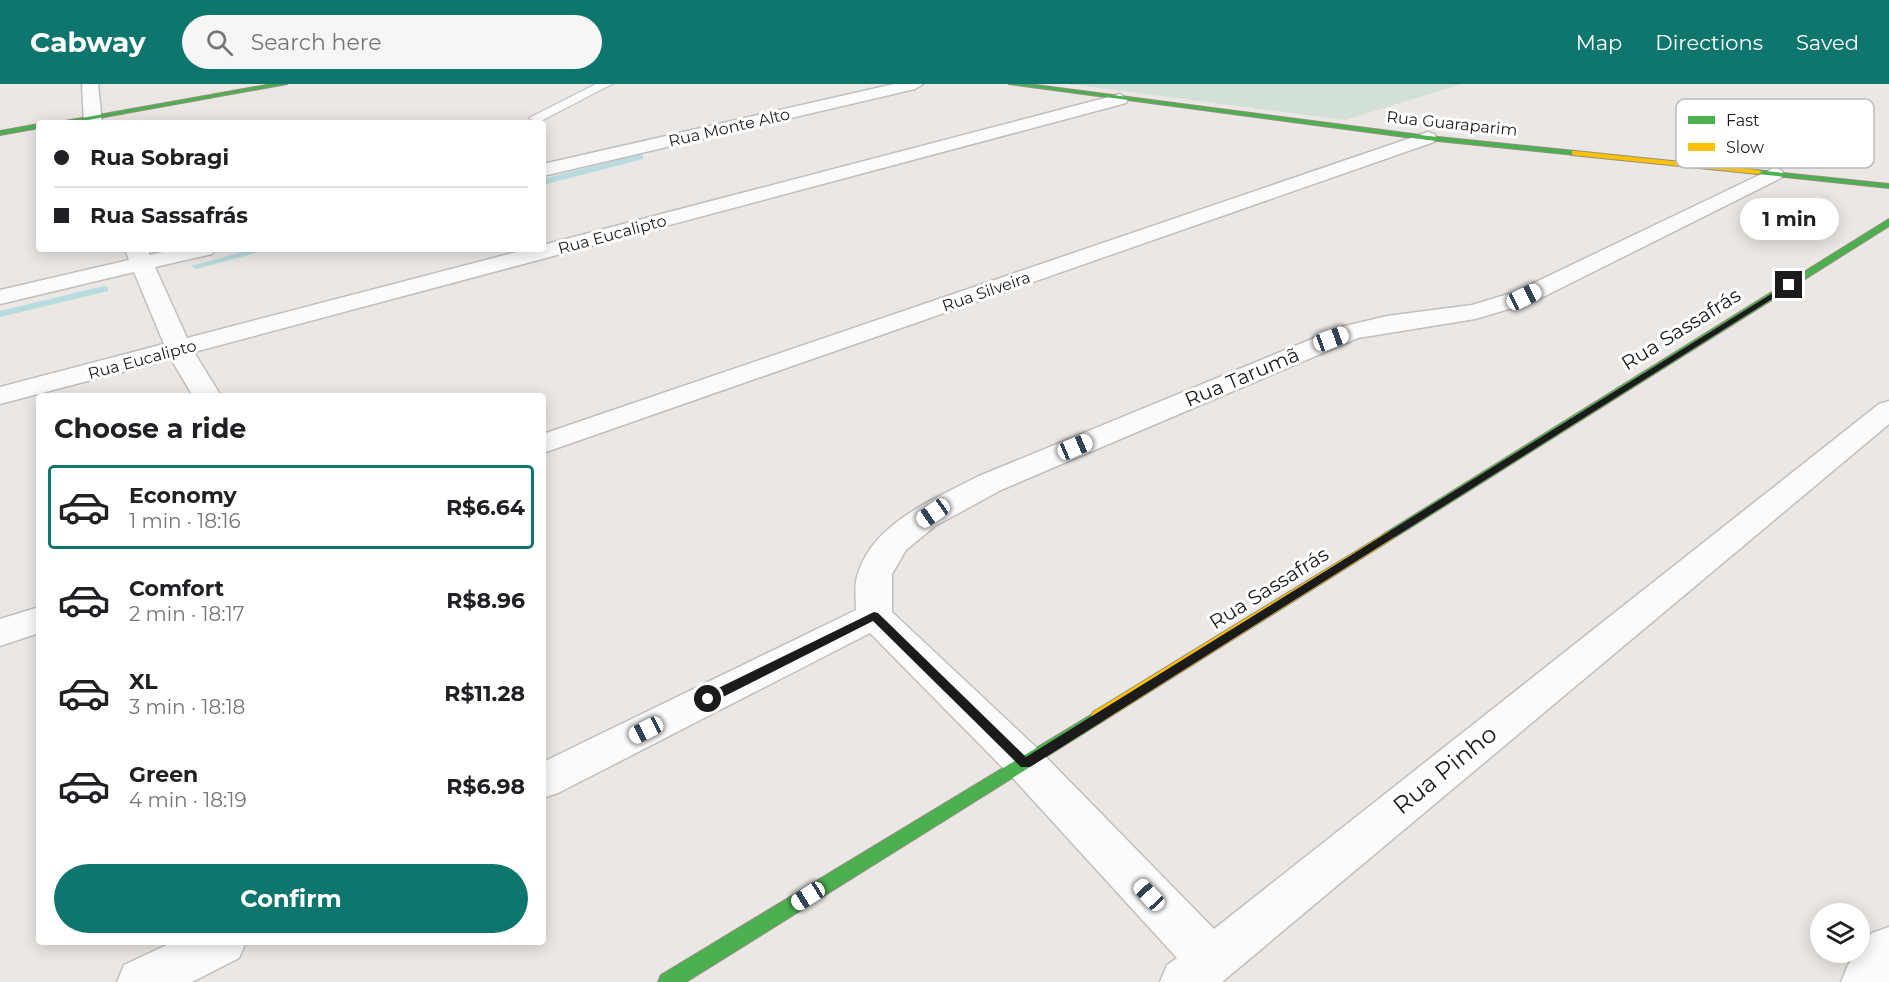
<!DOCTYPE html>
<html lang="en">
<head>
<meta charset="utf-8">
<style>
	body { margin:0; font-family:Montserrat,sans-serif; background:#f6f6f6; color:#202124; height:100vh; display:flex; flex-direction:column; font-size:22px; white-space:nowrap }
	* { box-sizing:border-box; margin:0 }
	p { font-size:20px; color:#757577 }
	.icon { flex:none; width:33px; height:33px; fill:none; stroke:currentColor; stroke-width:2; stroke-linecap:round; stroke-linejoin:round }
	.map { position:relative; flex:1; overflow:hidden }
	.sheet { position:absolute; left:36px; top:309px; width:510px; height:552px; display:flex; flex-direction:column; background:#fff; border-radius:6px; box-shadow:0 3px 15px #0003 }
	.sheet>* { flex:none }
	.hud { position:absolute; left:36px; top:36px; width:510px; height:132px; border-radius:6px; box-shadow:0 3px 15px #0003; display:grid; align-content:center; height:132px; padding:0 18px; background:#fff }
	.fabs { position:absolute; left:1810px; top:819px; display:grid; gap:12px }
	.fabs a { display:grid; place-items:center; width:60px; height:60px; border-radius:50%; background:#fff; box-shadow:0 3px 15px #0003; font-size:30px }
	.end { position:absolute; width:27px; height:27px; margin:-14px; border:8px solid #1b1b1b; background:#fff; box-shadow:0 0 0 3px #fff }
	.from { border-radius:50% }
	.bubble { position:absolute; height:42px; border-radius:21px; background:#fff; box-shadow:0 3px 15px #0003; font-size:20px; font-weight:700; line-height:42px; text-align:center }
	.car { position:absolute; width:18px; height:36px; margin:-18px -9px; border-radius:8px; box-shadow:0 0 4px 2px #0007; background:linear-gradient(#fff 24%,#345 0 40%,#fff 0 76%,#345 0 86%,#fff 0) }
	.hud b { display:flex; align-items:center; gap:21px; height:57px; font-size:22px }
	.hud b+b { border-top:2px solid #e0e0e0 }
	.hud i { width:15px; height:15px; background:#202124 }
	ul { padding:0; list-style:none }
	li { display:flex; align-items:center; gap:18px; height:84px; margin:0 12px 9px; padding:0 6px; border:3px solid transparent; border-radius:6px }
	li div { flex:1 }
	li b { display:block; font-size:22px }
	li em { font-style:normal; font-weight:700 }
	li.selected { border-color:#0f766e }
	li>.icon { width:54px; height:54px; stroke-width:1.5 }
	h2 { padding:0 18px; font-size:27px; line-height:72px }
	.cta { display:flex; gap:12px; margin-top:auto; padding:12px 18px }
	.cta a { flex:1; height:69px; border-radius:36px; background:#0f766e; color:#fff; font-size:24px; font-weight:700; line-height:69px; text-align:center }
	header { display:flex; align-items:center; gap:36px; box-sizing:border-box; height:84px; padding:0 30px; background:#0f766e; color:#fff }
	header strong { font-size:28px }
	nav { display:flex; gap:33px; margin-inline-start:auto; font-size:21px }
	.search { width:420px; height:54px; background:#f6f6f6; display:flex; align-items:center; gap:15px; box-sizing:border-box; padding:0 21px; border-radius:33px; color:#757577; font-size:22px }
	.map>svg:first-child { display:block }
	.wetland { fill:#d2e0d5 }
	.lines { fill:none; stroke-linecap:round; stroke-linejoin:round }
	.stream { fill:#b8dcdd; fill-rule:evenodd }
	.lane-casing { stroke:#c1bfbe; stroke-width:2 }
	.street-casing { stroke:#c1bfbe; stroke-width:3 }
	.fast-casing { stroke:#93917d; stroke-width:2 }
	.slow-casing { stroke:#93917d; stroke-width:2 }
	.lane { fill:#fcfbfb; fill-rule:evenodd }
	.street { fill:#fcfbfb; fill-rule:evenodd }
	.fast { fill:#4caf50; fill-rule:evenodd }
	.slow { fill:#ffc107; fill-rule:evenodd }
	.route { fill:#1b1b1b }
	.labels { text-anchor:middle; stroke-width:6; stroke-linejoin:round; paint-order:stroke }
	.far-street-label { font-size:16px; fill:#1b1b1b; stroke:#fff }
	.street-label { font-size:20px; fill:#1b1b1b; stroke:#fff }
	.near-street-label { font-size:24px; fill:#1b1b1b; stroke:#fff }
	.key { fill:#fff; stroke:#bbb; stroke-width:1.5 }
	.key-label { font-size:16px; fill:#1b1b1b }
</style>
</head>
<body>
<header>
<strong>Cabway</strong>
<div class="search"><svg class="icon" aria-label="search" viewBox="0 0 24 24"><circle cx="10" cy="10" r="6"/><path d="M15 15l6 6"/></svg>Search here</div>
<nav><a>Map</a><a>Directions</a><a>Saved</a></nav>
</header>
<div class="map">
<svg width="1889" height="898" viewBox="0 0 1889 898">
	<rect width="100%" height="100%" fill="#eae7e4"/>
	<path class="wetland" d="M 1070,0 L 1461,0 L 1345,36 Z"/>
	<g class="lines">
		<path class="stream" d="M 640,70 L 643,71 L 643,75 L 543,101 L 543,95 Z
			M 253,165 L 271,165 L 196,185 L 191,182 Z
			M 104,202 L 108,203 L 108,207 L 0,233 L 0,227 Z"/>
		<defs>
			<path id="lane" d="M 596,0 L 612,0 L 541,37 L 536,38 L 529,34 Z"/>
			<path id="street" d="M 82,0 L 98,0 L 102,39 L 84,39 Z
				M 894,0 L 923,0 L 915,5 L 543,92 L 543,80 Z
				M 1120,10 L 1128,15 L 1126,19 L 194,268 L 221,312 L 193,312 L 171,275 L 0,320 L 0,303 L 164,260 L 134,188 L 0,220 L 0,206 L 129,176 L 125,165 L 147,165 L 150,171 L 175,165 L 215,165 L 212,170 L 155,183 L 187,254 L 528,165 L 543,165 L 543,161 Z
				M 1428,48 L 1434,50 L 1437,54 L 1434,58 L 543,369 L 543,350 Z
				M 1774,84 L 1781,86 L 1784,90 L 1781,94 L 1533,218 L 1475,235 L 1358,254 L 1001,406 L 935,442 L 906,466 L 892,490 L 892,528 L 1040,667 L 1214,845 L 1879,320 L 1889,317 L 1889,340 L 1222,898 L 1160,898 L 1167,881 L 1177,874 L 1010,691 L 870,549 L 558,709 L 543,714 L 543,678 L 856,526 C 856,515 854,504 857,493 C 871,439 935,415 979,392 L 1341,243 L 1387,232 L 1472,221 L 1515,208 Z
				M 39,523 L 39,549 L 0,562 L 0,535 Z
				M 1889,843 L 1889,898 L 1841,898 L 1848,881 L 1872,849 Z
				M 173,858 L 246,858 L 239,874 L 192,898 L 117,898 L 124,881 Z"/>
			<path id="fast" d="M 272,0 L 287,0 L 71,39 L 54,39 Z
				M 1009,0 L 1028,0 L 1428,52 L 1575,67 L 1579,69 L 1575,71 L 1428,56 Z
				M 39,40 L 39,44 L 0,51 L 0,47 Z
				M 1755,86 L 1889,100 L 1889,104 L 1758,90 L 1755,90 Z
				M 1889,135 L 1889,142 L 1394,454 L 1384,454 L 1382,451 Z
				M 1099,626 L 1105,628 L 1107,632 L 1105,636 L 686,898 L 658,898 L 661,891 Z"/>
			<path id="slow" d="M 1575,67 L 1758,86 L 1762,88 L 1758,90 L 1572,71 L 1572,67 Z
				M 1389,447 L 1396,451 L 1394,454 L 1105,636 L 1099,638 L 1093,636 L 1091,632 L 1093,628 Z"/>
		</defs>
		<use href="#lane" class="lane-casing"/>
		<use href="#street" class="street-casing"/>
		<use href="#fast" class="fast-casing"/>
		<use href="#slow" class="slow-casing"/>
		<use href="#lane" class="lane"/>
		<use href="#street" class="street"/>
		<use href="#fast" class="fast"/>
		<use href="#slow" class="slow"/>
	</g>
	<path class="route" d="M 1789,199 L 1791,203 L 1030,683 L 1021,683 L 873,537 L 713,618 L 708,619 L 703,615 L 704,611 L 874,528 L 878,529 L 1026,673 Z"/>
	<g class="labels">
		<g class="far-street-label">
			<text transform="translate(1452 39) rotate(6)" y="6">Rua Guaraparim</text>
			<text transform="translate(729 43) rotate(-13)" y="6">Rua Monte Alto</text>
			<text transform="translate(612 150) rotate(-15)" y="6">Rua Eucalipto</text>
			<text transform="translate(986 207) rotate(-19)" y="6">Rua Silveira</text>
			<text transform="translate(142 275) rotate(-15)" y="6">Rua Eucalipto</text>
		</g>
		<g class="street-label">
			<text transform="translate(1681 245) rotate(-32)" y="7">Rua Sassafrás</text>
			<text transform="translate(1242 293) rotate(-23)" y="7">Rua Tarumã</text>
			<text transform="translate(1269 504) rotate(-32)" y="7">Rua Sassafrás</text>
		</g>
		<g class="near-street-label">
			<text transform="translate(1445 686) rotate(-39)" y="8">Rua Pinho</text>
		</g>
	</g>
	<rect x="1676" y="15" width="198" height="69" rx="9" class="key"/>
	<rect x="1688" y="32" width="27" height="8" fill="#4caf50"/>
	<rect x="1688" y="59" width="27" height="8" fill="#ffc107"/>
	<g class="key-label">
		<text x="1726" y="42">Fast</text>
		<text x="1726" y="69">Slow</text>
	</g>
</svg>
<div class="fabs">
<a><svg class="icon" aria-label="layers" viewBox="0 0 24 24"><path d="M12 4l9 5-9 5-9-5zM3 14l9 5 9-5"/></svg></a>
</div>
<i class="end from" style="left:708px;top:615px"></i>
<i class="end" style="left:1789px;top:201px"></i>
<div class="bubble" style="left:1740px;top:114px;width:99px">1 min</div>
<i class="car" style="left:1524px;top:213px;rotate:64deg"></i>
<i class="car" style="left:1331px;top:255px;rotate:70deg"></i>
<i class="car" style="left:1075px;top:363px;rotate:67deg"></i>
<i class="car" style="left:933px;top:429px;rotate:235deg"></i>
<i class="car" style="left:646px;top:646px;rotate:243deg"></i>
<i class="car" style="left:1149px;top:811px;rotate:317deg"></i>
<i class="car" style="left:808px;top:812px;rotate:238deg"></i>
<div class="hud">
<b><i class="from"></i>Rua Sobragi</b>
<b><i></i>Rua Sassafrás</b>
</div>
<section class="sheet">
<h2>Choose a ride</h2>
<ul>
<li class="selected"><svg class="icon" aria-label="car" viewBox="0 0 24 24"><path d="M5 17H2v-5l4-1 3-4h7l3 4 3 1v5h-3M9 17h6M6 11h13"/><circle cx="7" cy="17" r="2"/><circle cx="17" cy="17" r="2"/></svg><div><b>Economy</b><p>1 min · 18:16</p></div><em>R$6.64</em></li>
<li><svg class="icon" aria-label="car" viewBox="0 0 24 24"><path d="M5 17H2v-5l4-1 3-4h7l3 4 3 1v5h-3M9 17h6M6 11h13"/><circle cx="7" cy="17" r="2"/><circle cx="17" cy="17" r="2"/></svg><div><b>Comfort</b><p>2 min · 18:17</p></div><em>R$8.96</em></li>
<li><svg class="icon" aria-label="car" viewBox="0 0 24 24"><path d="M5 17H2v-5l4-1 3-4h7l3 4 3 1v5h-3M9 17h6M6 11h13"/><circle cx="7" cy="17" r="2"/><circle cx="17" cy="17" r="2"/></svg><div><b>XL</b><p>3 min · 18:18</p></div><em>R$11.28</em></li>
<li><svg class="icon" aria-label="car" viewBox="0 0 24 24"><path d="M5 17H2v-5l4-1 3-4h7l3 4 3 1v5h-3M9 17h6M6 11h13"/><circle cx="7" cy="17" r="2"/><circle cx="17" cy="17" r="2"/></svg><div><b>Green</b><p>4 min · 18:19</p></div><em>R$6.98</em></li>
</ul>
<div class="cta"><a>Confirm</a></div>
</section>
</div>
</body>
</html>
